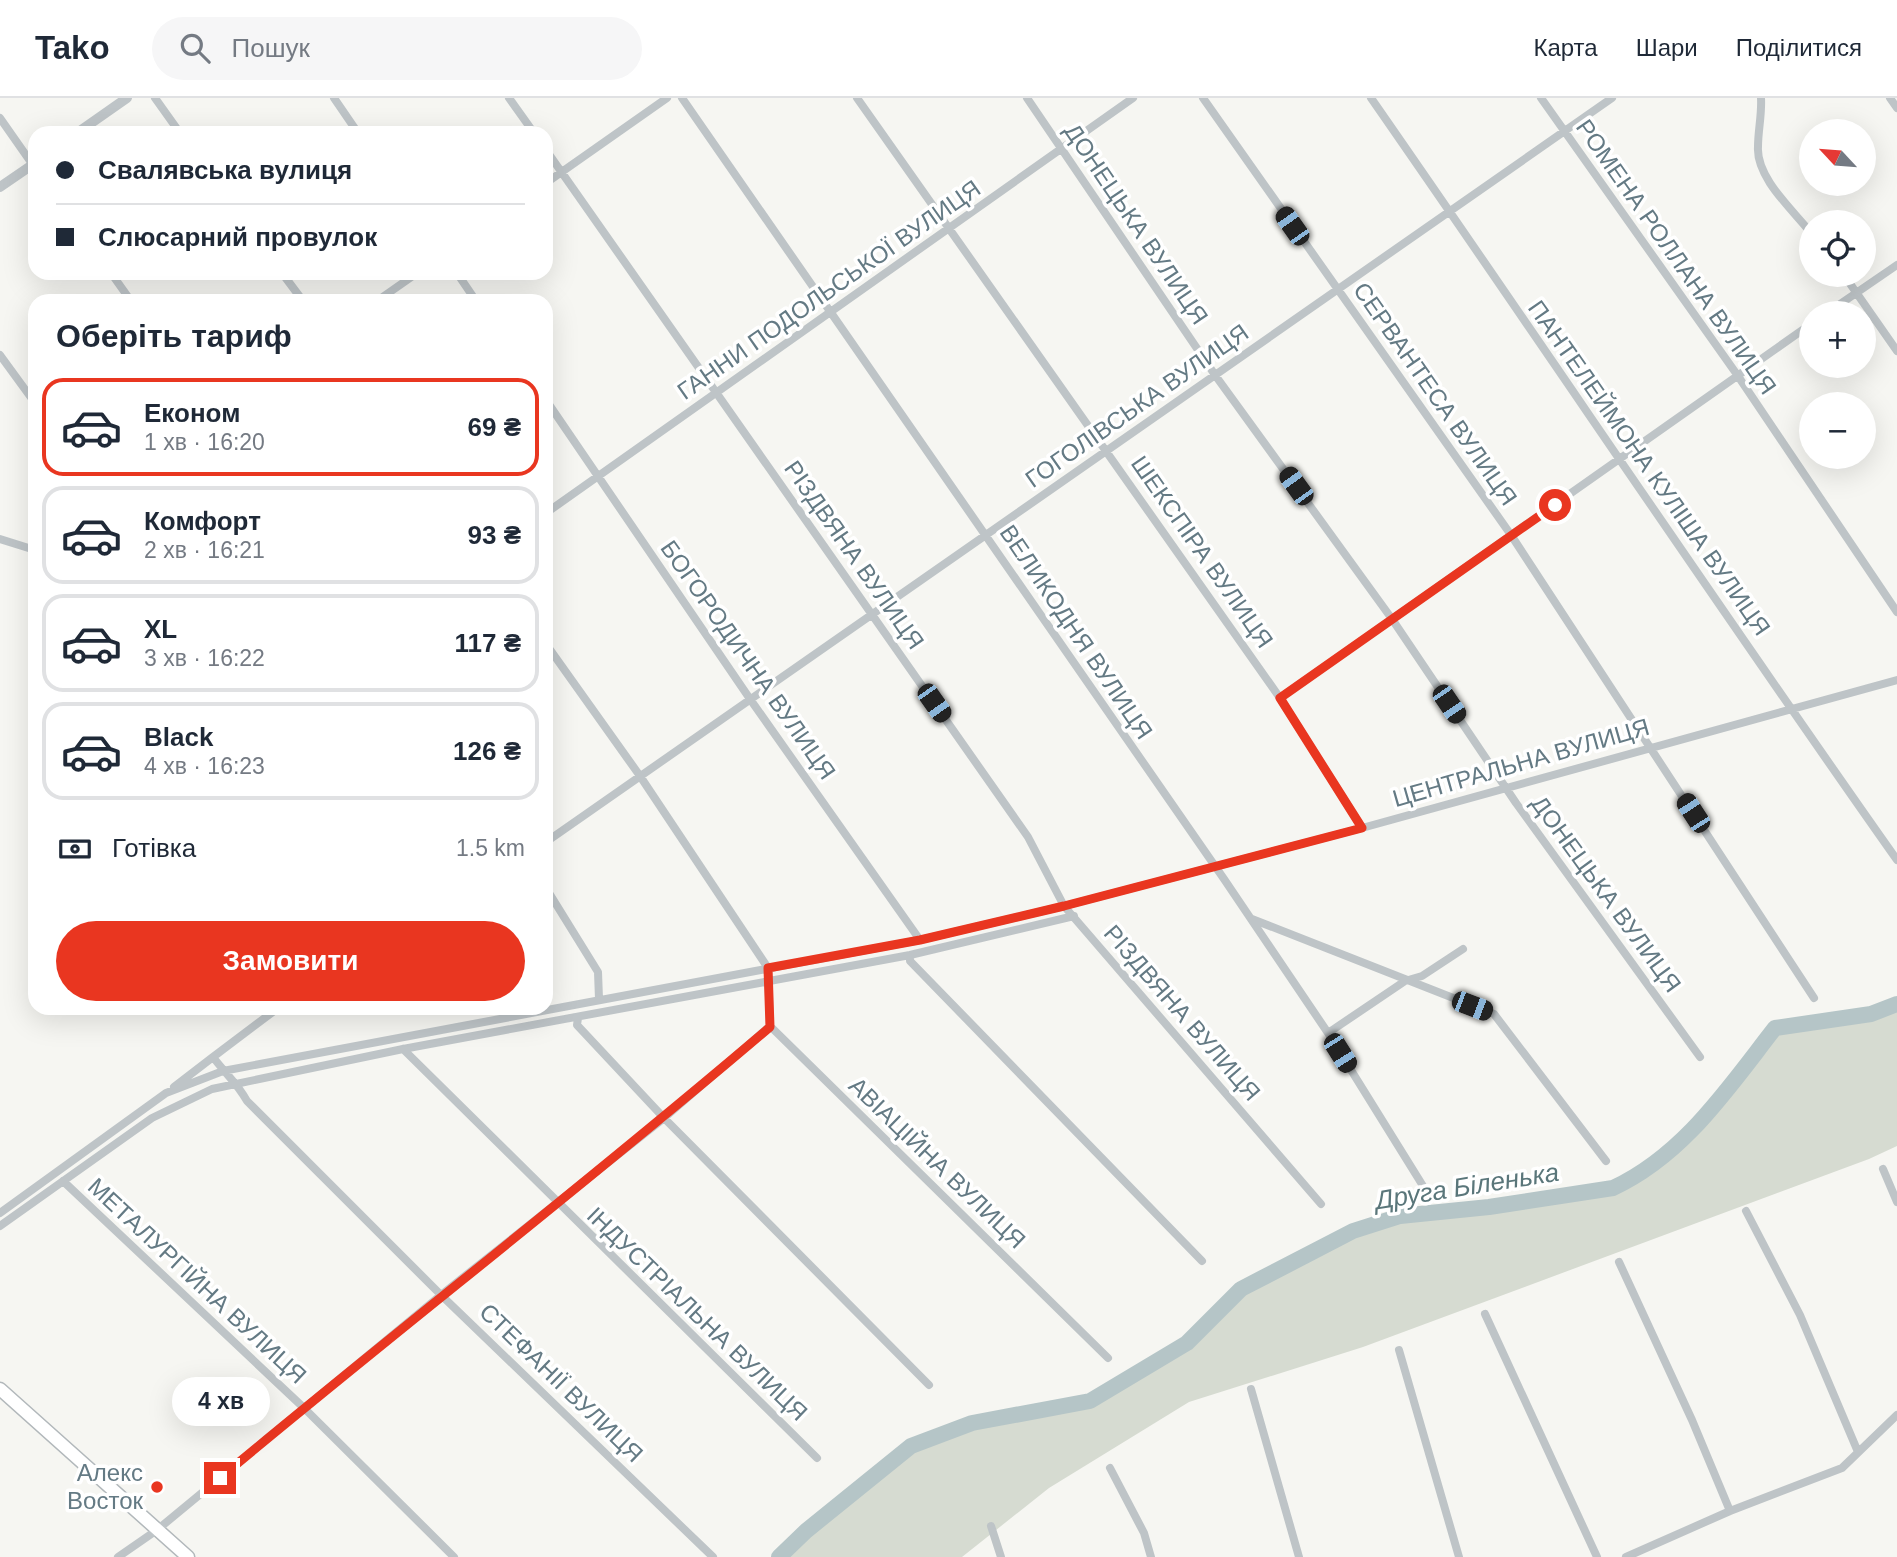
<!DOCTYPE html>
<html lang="uk">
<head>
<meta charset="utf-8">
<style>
	body { margin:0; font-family:Helvetica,sans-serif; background:#f6f6f7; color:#1f2937; height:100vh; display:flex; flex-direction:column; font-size:26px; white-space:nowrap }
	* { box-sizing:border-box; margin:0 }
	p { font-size:23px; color:#747a83 }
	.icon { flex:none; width:38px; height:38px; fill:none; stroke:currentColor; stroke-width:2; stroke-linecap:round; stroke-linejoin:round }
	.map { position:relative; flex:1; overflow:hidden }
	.sheet { position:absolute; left:28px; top:196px; width:525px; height:721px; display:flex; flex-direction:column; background:#fff; border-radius:21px; box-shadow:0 7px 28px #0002 }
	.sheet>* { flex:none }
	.hud { position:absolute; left:28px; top:28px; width:525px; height:154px; border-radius:21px; box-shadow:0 7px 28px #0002; display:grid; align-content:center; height:154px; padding:0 28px; background:#fff }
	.needle { width:46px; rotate:296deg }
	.buttons { position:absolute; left:1799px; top:21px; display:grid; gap:14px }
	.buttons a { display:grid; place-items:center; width:77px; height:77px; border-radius:50%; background:#fff; box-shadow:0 7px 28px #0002; font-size:35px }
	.end { position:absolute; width:32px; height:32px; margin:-16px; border:9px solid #e93620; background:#fff; box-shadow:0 0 0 4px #fff }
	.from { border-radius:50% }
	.bubble { position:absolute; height:49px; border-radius:24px; background:#fff; box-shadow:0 7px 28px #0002; font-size:23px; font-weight:800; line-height:49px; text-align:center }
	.car { position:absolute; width:21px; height:42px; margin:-21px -10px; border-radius:9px; box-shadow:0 0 5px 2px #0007; background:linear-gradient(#222 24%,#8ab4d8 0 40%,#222 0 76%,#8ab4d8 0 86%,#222 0) }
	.hud b { display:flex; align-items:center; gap:24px; height:66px; font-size:26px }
	.hud b+b { border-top:2px solid #e0e1e3 }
	.hud i { width:18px; height:18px; background:#1f2937 }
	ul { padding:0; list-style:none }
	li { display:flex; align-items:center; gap:21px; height:98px; margin:0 14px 10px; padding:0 14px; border:4px solid #e0e1e3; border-radius:21px }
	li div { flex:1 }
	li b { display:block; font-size:26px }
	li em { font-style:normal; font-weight:800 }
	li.active { border-color:#e93620 }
	li>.icon { width:63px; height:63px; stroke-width:1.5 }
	h2 { padding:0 28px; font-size:32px; line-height:84px }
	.pay { display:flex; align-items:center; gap:18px; height:77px; padding:0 28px; font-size:26px }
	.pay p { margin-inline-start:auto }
	.button { display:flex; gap:14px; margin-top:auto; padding:14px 28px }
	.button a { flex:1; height:80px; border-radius:42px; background:#e93620; color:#fff; font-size:28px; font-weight:800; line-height:80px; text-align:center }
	header { display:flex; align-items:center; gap:42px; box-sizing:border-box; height:98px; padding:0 35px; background:#fff; border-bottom:2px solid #e0e1e3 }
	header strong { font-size:33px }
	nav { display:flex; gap:38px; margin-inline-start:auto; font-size:24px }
	.search { width:490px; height:63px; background:#f6f6f7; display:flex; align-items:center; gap:18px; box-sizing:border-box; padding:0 24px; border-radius:38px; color:#747a83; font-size:26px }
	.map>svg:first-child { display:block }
	.green { fill:#d6dbd1 }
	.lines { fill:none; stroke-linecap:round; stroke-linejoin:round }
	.river { stroke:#b5c5c7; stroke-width:16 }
	.primary-casing { stroke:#b2b8bb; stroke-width:15 }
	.minor { stroke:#bec4c7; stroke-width:8 }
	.tertiary { stroke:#bec4c7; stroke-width:10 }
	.primary { stroke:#fff; stroke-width:12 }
	.route { stroke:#e93620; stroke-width:9 }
	.poi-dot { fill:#e93620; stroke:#fff; stroke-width:2.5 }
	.labels { text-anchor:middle; stroke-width:7; stroke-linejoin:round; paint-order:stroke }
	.street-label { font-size:24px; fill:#647a84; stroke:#fff }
	.poi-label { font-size:24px; fill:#647a84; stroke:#fff; text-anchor:end }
	.water-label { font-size:26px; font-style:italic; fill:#5a767a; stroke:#fff }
</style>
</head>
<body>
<header>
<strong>Tako</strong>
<div class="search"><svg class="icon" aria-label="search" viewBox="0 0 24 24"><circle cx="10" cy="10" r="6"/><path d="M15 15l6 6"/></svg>Пошук</div>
<nav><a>Карта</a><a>Шари</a><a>Поділитися</a></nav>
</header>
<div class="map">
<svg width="1897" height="1459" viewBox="0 0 1897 1459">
	<rect width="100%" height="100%" fill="#f6f6f2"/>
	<path class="green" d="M 1897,906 L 1897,1048 L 1869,1061 L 1363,1249 L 1189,1304 L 1049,1390 L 962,1459 L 779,1459 L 806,1433 L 911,1348 L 972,1325 L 1090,1303 L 1187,1245 L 1241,1191 L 1353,1133 L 1400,1118 L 1489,1109 L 1613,1090 C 1685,1057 1728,990 1775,930 L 1871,916 Z"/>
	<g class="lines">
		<path class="river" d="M 779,1459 L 806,1433 L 911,1348 L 972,1325 L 1090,1303 L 1187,1245 L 1241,1191 L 1353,1133 L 1400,1118 L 1489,1109 L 1613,1090 C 1684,1057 1728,990 1775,930 L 1871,916 L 1897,906"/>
		<defs>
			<path id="primary" d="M 0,1291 L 188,1459"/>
		</defs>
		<use href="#primary" class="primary-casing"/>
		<path class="minor" d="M 155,0 L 180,35
			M 334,0 L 358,35
			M 509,0 L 534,35
			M 682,0 L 1224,781 L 1328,935 L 1428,1096
			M 857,0 L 1280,600 L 1362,730
			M 1027,0 L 1215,277 L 1392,521 L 1516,705 L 1700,959
			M 1203,0 L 1511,437 L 1814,900
			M 1371,0 C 1547,253 1719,510 1897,762
			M 1541,0 L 1738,278 L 1897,514
			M 1761,0 C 1762,17 1758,32 1758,49 C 1756,80 1793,112 1811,135
			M 1890,0 L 1897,10
			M 0,20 L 35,70
			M 546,52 L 1028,739 L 1064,808 L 1321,1106
			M 546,85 L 667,0
			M 111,175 L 131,203
			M 282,175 L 303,203
			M 457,175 L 476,203
			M 1844,177 L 1897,253
			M 377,203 L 417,175
			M 1827,215 L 1897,167
			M 0,257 L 35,305
			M 546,302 L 750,601 L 920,842
			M 546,415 L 1133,0
			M 0,441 L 35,452
			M 546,546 L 640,678 L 768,870
			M 1280,600 L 1811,226
			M 546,744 L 1612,0
			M 546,790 L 598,874 L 599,901
			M 1252,821 L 1494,916 L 1606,1063
			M 910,857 L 910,863 L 1202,1163
			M 768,870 L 770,928 L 1108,1260
			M 278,910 L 213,959 C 224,974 238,986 247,1003 L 441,1197 L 713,1459
			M 578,920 L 577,927 L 664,1020 L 929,1287
			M 1328,935 L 1405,883 L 1422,878 L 1463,851
			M 403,951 L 817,1360
			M 174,989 L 213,959
			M 1883,1071 L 1897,1104
			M 63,1083 L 304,1310 L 454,1459
			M 1746,1113 L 1800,1217 L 1858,1354
			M 0,1115 L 166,995 L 223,973 L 920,842 L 1064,808 L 1362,730 L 1897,582
			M 0,1128 L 152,1020 L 212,991 L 403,951 L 910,857 L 1074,818
			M 1619,1164 L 1692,1322 L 1730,1413
			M 1485,1216 L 1597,1459
			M 1399,1252 L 1459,1459
			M 1251,1291 L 1299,1459
			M 1110,1370 L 1144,1435 L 1151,1459
			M 991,1428 L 1001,1459
			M 118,1459 L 157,1432 L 441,1197 L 664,1020 L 770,928
			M 1626,1459 L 1730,1413 L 1842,1370 L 1897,1317"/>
		<path class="tertiary" d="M 77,35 L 127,0
			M 0,89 L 35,65"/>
		<use href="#primary" class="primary"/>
	</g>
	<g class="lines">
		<path class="route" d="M 220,1380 C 402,1228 590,1083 770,929 L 768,870 L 920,842 L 1064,808 L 1362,730 L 1280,600 L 1555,407"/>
	</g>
	<circle class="poi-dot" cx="157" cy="1389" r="7"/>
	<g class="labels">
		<g class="street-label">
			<text transform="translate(1136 126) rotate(56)" y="8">ДОНЕЦЬКА ВУЛИЦЯ</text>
			<text transform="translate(1676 159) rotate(55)" y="8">РОМЕНА РОЛЛАНА ВУЛИЦЯ</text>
			<text transform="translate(829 192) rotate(-35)" y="8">ГАННИ ПОДОЛЬСЬКОЇ ВУЛИЦЯ</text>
			<text transform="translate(1435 296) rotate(55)" y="8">СЕРВАНТЕСА ВУЛИЦЯ</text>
			<text transform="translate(1137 308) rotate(-35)" y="8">ГОГОЛІВСЬКА ВУЛИЦЯ</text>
			<text transform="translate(1649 370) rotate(55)" y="8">ПАНТЕЛЕЙМОНА КУЛІША ВУЛИЦЯ</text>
			<text transform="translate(1202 454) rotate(55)" y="8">ШЕКСПІРА ВУЛИЦЯ</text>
			<text transform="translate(854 457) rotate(55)" y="8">РІЗДВЯНА ВУЛИЦЯ</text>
			<text transform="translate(1076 534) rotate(56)" y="8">ВЕЛИКОДНЯ ВУЛИЦЯ</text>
			<text transform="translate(748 562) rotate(55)" y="8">БОГОРОДИЧНА ВУЛИЦЯ</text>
			<text transform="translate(1521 665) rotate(-16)" y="8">ЦЕНТРАЛЬНА ВУЛИЦЯ</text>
			<text transform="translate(1606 796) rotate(54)" y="8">ДОНЕЦЬКА ВУЛИЦЯ</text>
			<text transform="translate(1182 915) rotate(49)" y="8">РІЗДВЯНА ВУЛИЦЯ</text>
			<text transform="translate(937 1065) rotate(44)" y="8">АВІАЦІЙНА ВУЛИЦЯ</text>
			<text transform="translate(197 1183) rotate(43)" y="8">МЕТАЛУРГІЙНА ВУЛИЦЯ</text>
			<text transform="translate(697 1216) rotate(44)" y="8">ІНДУСТРІАЛЬНА ВУЛИЦЯ</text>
			<text transform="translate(561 1285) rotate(44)" y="8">СТЕФАНІЇ ВУЛИЦЯ</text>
		</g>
		<g class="poi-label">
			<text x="143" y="1383">Алекс<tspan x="143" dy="28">Восток</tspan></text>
		</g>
		<g class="water-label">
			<text transform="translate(1467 1088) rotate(-9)" y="9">Друга Біленька</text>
		</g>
	</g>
</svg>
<div class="buttons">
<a><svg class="needle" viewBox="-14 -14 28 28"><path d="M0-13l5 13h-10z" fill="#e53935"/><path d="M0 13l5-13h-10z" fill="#747a83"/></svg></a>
<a><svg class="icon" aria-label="locate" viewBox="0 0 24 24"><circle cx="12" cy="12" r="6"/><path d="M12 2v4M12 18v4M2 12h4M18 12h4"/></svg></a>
<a>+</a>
<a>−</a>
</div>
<i class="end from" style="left:1555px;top:407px"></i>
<i class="end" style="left:220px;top:1380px"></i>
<div class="bubble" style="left:172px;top:1279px;width:98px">4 хв</div>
<i class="car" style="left:1292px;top:128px;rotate:325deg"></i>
<i class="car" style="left:1296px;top:388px;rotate:324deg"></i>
<i class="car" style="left:934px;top:605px;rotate:145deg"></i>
<i class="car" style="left:1449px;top:606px;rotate:146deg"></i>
<i class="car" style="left:1693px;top:715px;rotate:327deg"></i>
<i class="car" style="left:1472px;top:908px;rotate:111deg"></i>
<i class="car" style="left:1340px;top:955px;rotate:148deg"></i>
<div class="hud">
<b><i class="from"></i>Свалявська вулиця</b>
<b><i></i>Слюсарний провулок</b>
</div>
<section class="sheet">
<h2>Оберіть тариф</h2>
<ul>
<li class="active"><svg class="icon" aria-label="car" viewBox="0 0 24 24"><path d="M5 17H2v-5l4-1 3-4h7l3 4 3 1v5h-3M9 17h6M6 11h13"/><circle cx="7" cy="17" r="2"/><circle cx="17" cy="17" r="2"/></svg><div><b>Економ</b><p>1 хв · 16:20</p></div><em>69 ₴</em></li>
<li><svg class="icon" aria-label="car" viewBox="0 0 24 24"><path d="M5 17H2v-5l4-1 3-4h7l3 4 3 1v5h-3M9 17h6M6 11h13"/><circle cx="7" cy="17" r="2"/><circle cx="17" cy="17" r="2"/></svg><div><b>Комфорт</b><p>2 хв · 16:21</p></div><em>93 ₴</em></li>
<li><svg class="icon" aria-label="car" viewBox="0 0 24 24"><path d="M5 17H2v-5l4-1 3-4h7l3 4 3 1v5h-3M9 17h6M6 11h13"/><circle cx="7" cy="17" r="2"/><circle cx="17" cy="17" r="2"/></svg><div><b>XL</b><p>3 хв · 16:22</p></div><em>117 ₴</em></li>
<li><svg class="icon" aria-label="car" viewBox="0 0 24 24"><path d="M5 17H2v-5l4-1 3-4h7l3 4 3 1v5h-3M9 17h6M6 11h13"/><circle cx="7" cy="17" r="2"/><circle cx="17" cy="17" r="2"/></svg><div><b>Black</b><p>4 хв · 16:23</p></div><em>126 ₴</em></li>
</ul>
<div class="pay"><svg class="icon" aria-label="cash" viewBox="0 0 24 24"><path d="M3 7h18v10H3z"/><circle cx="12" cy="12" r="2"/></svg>Готівка<p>1.5 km</p></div>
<div class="button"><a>Замовити</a></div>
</section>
</div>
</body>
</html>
